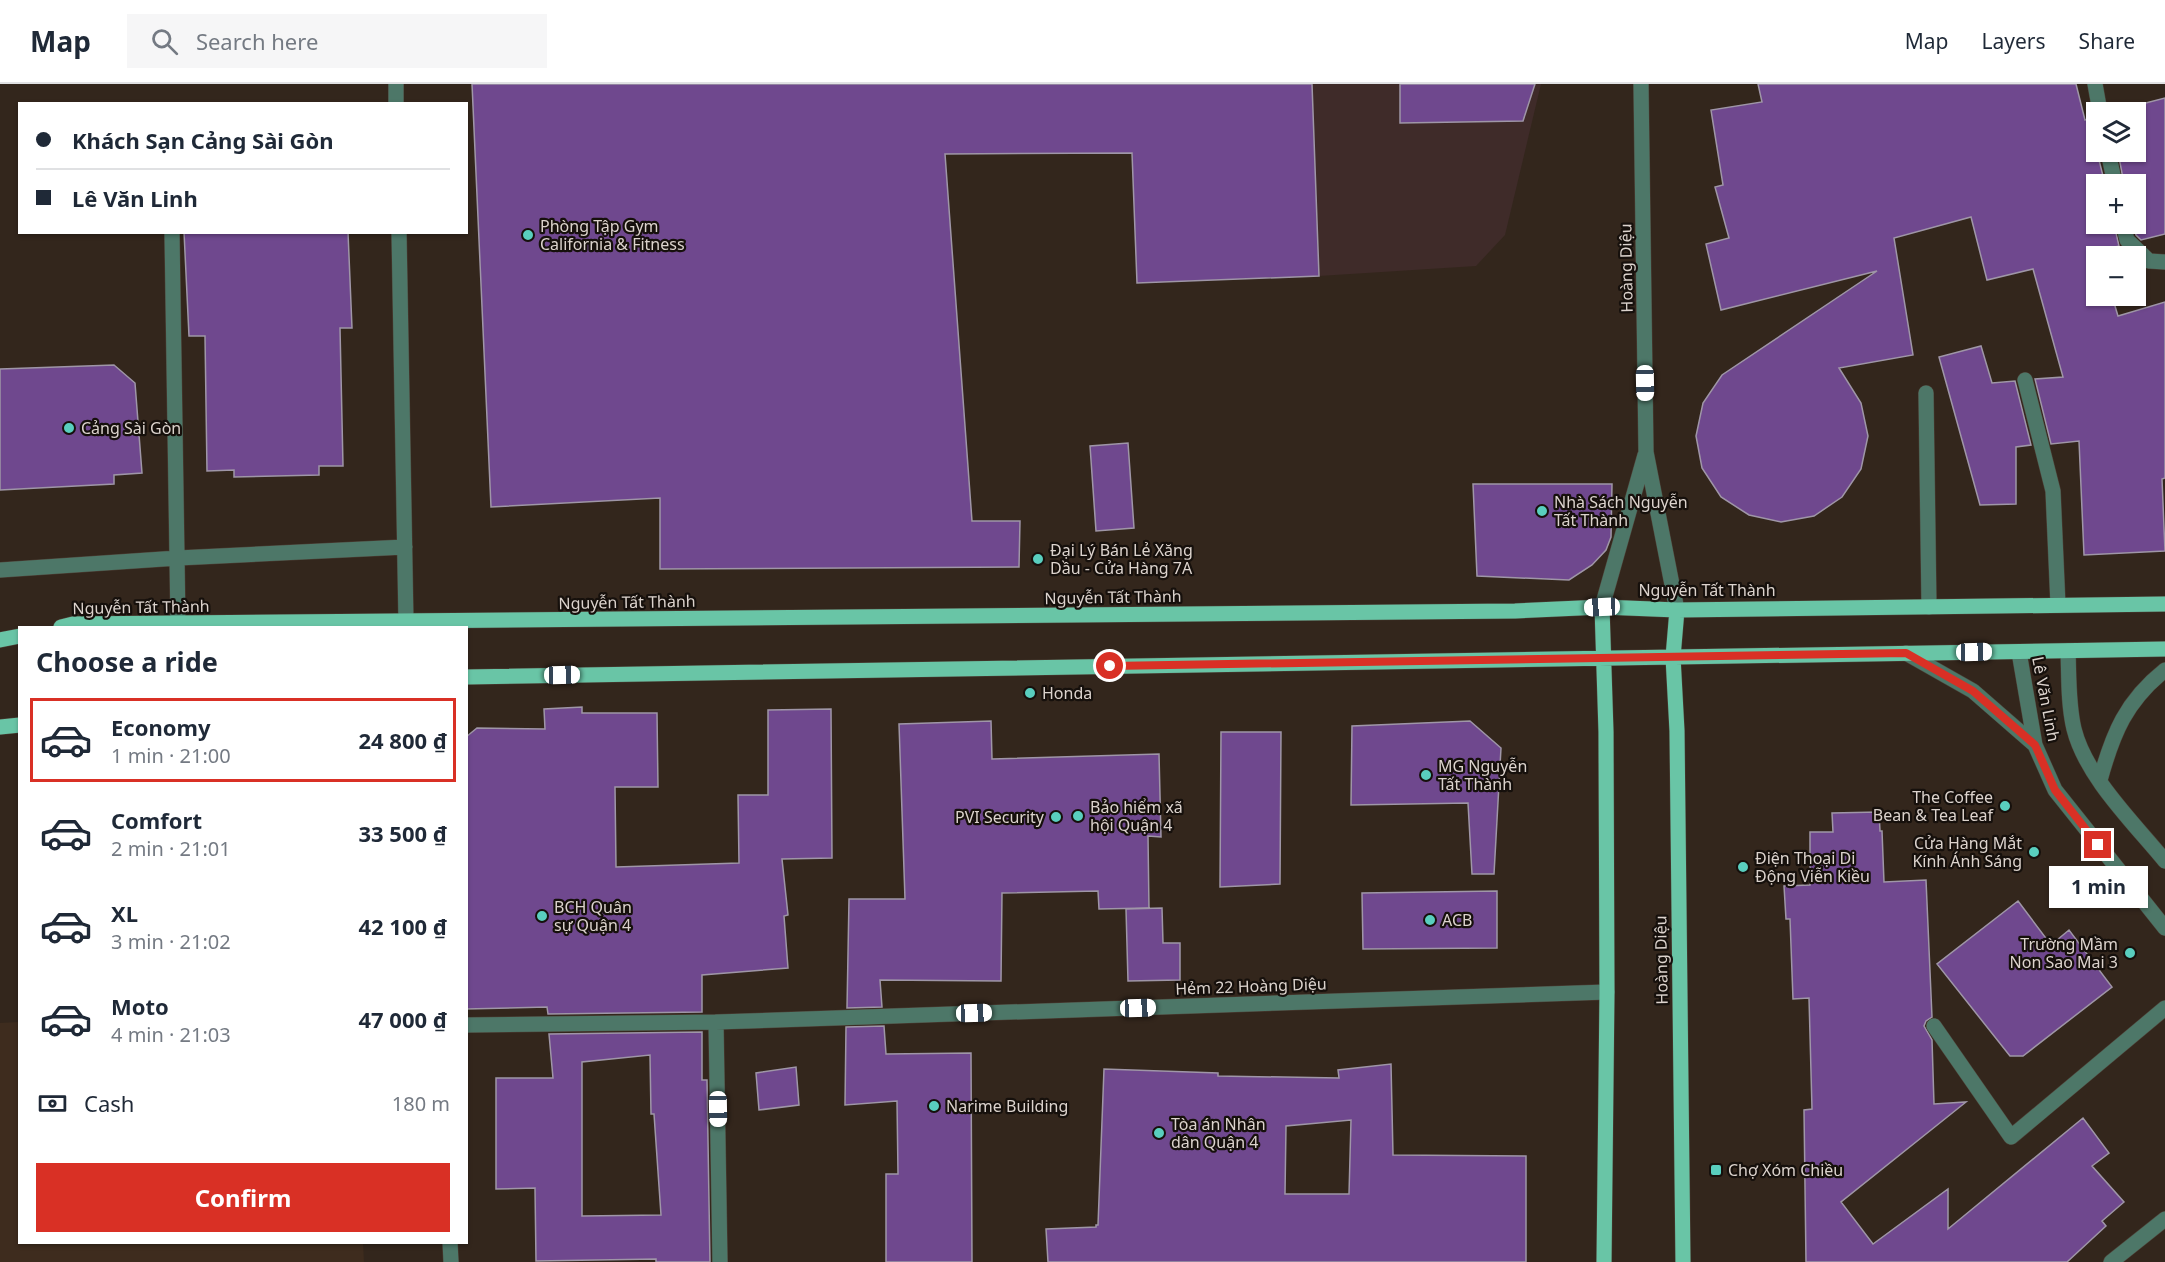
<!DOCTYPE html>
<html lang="en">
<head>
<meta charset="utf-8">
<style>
	body { margin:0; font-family:"Noto Sans",sans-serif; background:#f6f6f7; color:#1f2937; height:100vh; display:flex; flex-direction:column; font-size:22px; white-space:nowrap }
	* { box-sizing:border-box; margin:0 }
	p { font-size:20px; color:#747a83 }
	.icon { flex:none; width:33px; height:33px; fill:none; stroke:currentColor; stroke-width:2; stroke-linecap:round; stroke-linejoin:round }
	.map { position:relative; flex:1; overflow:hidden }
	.side { position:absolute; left:18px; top:542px; width:450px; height:618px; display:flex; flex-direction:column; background:#fff; border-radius:0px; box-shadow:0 2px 4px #0004 }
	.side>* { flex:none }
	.guide { position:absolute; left:18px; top:18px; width:450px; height:132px; border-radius:0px; box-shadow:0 2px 4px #0004; display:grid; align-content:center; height:132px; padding:0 18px; background:#fff }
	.buttons { position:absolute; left:2086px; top:18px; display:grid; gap:12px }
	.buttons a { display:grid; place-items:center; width:60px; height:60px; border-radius:0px; background:#fff; box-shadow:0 2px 4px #0004; font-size:30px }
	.end { position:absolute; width:27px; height:27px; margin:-14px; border:8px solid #d93025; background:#fff; box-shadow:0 0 0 3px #fff }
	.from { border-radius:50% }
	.bubble { position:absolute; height:42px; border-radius:0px; background:#fff; box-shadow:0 2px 4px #0004; font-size:20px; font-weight:700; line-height:42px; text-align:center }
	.car { position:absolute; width:18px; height:36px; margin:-18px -9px; border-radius:8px; box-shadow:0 0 4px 2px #0007; background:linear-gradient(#fff 24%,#345 0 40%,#fff 0 76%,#345 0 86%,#fff 0) }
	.guide b { display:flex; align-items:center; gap:21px; height:57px; font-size:22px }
	.guide b+b { border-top:2px solid #e0e1e3 }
	.guide i { width:15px; height:15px; background:#1f2937 }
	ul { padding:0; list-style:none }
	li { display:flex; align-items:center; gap:18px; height:84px; margin:0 12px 9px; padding:0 6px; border:3px solid transparent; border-radius:0px }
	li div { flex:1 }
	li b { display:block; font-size:22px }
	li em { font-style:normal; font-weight:700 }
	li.selected { border-color:#d93025 }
	li>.icon { width:54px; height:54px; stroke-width:1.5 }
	h2 { padding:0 18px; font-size:27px; line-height:72px }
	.pay { display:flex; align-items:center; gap:15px; height:66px; padding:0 18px; font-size:22px }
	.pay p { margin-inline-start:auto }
	.primary-button { display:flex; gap:12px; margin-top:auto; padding:12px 18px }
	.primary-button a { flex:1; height:69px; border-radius:0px; background:#d93025; color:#fff; font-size:24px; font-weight:700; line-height:69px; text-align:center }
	header { display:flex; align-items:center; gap:36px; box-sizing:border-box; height:84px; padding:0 30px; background:#fff; border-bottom:2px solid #e0e1e3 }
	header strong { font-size:28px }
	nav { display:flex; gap:33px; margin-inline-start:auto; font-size:21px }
	.search { width:420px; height:54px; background:#f6f6f7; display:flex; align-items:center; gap:15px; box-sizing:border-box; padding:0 21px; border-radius:0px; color:#747a83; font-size:22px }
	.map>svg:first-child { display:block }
	.built { fill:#3e2c1e }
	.industrial { fill:#3f2b29 }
	.building { fill:#6f488e; stroke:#9f96a7; stroke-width:1.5; fill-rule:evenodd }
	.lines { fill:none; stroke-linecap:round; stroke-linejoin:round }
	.minor-casing { stroke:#4e4238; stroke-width:16 }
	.major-casing { stroke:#4e4238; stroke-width:16 }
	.minor { stroke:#4d7768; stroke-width:15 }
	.major { stroke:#69c5a6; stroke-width:15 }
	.route { stroke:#d93025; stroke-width:8 }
	.poi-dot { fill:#59cebe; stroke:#16100c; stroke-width:2 }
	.labels { text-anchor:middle; stroke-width:4.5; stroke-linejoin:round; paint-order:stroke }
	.poi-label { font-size:16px; fill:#dcd3cd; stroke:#16100c; text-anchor:start }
	.street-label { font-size:16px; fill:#dcd3cd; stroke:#16100c }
</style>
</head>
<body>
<header>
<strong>Map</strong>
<div class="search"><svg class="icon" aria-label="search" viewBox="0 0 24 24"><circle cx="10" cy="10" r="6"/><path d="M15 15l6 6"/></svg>Search here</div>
<nav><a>Map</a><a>Layers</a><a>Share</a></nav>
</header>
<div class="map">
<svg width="2165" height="1178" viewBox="0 0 2165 1178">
	<rect width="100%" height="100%" fill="#33261c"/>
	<path class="built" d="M 19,938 L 20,1158 L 363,1158 L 364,1178 L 0,1178 L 0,939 Z"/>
	<path class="industrial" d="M 1312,0 L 1541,0 L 1505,151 L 1476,182 L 1319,192 Z"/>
	<path class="building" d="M 472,0 L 1312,0 L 1319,192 L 1137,199 L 1132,69 L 945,70 L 972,437 L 1020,437 L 1019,483 L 660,485 L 660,414 L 491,423 Z
		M 1400,0 L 1535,0 L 1523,37 L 1400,39 Z
		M 1758,0 L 2076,0 L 2085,36 L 2092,34 L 2097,37 L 2097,68 L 2105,100 L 2097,100 L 2097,140 L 2114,140 L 2119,162 L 2100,167 L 2101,172 L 2097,172 L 2097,212 L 2112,212 L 2118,232 L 2165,218 L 2165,394 L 2162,395 L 2165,467 L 2084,471 L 2079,357 L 2051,360 L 2035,295 L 2063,293 L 2033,185 L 1987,196 L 1971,133 L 1894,154 L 1913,271 L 1839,284 L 1861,319 L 1868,352 L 1861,385 L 1842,413 L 1814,432 L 1781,438 L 1749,431 L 1721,413 L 1702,384 L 1696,352 L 1703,319 L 1722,291 L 1877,187 L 1721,226 L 1706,160 L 1729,154 L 1715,103 L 1723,101 L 1711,26 L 1762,18 Z
		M 2165,14 L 2165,150 L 2141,156 L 2136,151 L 2133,140 L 2136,140 L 2136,100 L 2124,100 L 2118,68 L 2136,68 L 2136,28 L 2111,28 Z
		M 184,148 L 348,148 L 352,244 L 340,244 L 343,382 L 319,382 L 319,391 L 234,393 L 234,386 L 207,387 L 205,252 L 189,252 Z
		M 1981,262 L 1992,299 L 2015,297 L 2031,361 L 2016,363 L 2016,420 L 1980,421 L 1939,273 Z
		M 114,281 L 135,299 L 142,389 L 114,391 L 114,400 L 0,406 L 0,285 Z
		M 1128,359 L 1134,444 L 1096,447 L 1090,362 Z
		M 1473,400 L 1612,400 L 1611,453 L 1606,466 L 1592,481 L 1569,496 L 1477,492 Z
		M 582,623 L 582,629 L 657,629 L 658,703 L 615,703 L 616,783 L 739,779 L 738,711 L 768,711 L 768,626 L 831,625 L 832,774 L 782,775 L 788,831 L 784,832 L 788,884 L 702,891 L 702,928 L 548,930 L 547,923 L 466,925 L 466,653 L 477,644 L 545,645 L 544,625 Z
		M 991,637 L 992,675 L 1159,670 L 1161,753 L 1148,752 L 1149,824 L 1099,825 L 1098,807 L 1002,809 L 1001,897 L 880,896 L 882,923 L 847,924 L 849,815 L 905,815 L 899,640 Z
		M 1470,637 L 1501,664 L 1494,790 L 1472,790 L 1468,719 L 1351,721 L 1352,642 Z
		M 1221,648 L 1281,648 L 1280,800 L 1220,803 Z
		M 1879,728 L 1880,747 L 1882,747 L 1884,798 L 1926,796 L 1932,933 L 1926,937 L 1924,942 L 1932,956 L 1934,1020 L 1966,1018 L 1841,1118 L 1873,1160 L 1948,1105 L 1948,1145 L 2083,1034 L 2109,1069 L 2092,1082 L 2124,1118 L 2102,1137 L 2106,1142 L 2067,1178 L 1806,1178 L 1804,1026 L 1812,1025 L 1809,914 L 1793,915 L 1790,835 L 1786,835 L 1784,802 L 1810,801 L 1810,748 L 1833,748 L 1832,729 Z
		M 1497,807 L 1497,864 L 1363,865 L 1362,809 Z
		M 2018,817 L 2051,861 L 2069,846 L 2112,903 L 2023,972 L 2010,972 L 1937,880 Z
		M 1162,824 L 1163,859 L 1180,859 L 1180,896 L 1128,897 L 1126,825 Z
		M 884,942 L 886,970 L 971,969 L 972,1178 L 886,1178 L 886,1090 L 898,1090 L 897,1017 L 845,1021 L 846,943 Z
		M 702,948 L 702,996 L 707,996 L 710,1178 L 656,1178 L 656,1175 L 536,1177 L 535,1104 L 496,1105 L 496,994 L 553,994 L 549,950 ZM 650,971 L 651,1030 L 654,1030 L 661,1131 L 582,1132 L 582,978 Z
		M 1391,980 L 1393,1071 L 1526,1072 L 1526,1178 L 1048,1178 L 1046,1145 L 1096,1143 L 1096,1141 L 1098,1141 L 1104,985 L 1218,989 L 1218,992 L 1339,994 L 1338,986 ZM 1351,1036 L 1349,1110 L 1285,1110 L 1286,1042 Z
		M 796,983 L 799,1021 L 759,1026 L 756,989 Z"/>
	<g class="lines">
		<defs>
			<path id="minor" d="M 396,0 L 396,20
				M 1641,0 L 1646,368 L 1677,526
				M 2095,0 L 2100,28
				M 2108,68 L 2115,100
				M 2123,140 L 2127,156 L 2149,177 L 2165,178
				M 399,148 L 406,538
				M 172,149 L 178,539
				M 2025,296 L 2053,407 L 2058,521
				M 1926,309 L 1929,523
				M 0,486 L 178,474 L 405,463
				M 1602,523 L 1645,371
				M 2068,567 C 2069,592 2068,620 2074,645 C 2086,693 2134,739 2165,777
				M 2019,568 L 2035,661 L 2055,706 L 2165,844
				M 1906,569 L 1973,607 L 2035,661
				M 2100,696 C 2113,649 2126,617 2165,586
				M 716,938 L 720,1178
				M 466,941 L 716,938 L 1607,908
				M 1934,942 L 2011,1053 L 2165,924
				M 450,1158 L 451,1178
				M 2111,1178 L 2165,1135"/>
			<path id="major" d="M 1602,523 L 1606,648 L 1607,908 L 1604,1178
				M 1677,526 L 1673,573 L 1677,647 L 1683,1178
				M 61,543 L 73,540 L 178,539 L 1515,527 L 1602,523 L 1677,526 L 2165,520
				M 0,556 L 20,552
				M 466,593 L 2165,565
				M 0,643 L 20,641"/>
		</defs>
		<use href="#minor" class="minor-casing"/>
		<use href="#major" class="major-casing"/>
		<use href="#minor" class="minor"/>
		<use href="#major" class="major"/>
	</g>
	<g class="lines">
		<path class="route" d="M 1110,582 L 1906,569 L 1973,607 L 2035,661 L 2055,706 L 2098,761"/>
	</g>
	<g class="poi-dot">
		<circle cx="528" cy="151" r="6"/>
		<circle cx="69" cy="344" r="6"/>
		<circle cx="1542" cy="427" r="6"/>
		<circle cx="1038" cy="475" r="6"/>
		<circle cx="1030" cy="609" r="6"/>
		<circle cx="1426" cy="691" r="6"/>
		<circle cx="2005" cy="722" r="6"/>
		<circle cx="1078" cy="732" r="6"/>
		<circle cx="1056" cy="733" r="6"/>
		<circle cx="2034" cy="768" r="6"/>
		<circle cx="1743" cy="783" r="6"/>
		<circle cx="542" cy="832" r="6"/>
		<circle cx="1430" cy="836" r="6"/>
		<circle cx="2130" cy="869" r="6"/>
		<circle cx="934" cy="1022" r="6"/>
		<circle cx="1159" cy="1049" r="6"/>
		<rect x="1710" y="1080" width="12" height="12" rx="3"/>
	</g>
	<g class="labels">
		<g class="poi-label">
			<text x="540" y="148">Phòng Tập Gym<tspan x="540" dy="18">California &amp; Fitness</tspan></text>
			<text x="81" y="350">Cảng Sài Gòn</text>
			<text x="1554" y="424">Nhà Sách Nguyễn<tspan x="1554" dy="18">Tất Thành</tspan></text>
			<text x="1050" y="472">Đại Lý Bán Lẻ Xăng<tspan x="1050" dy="18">Dầu - Cửa Hàng 7A</tspan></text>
			<text x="1042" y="615">Honda</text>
			<text x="1438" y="688">MG Nguyễn<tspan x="1438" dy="18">Tất Thành</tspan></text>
			<text x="1993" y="719" text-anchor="end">The Coffee<tspan x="1993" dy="18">Bean &amp; Tea Leaf</tspan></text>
			<text x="1090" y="729">Bảo hiểm xã<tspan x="1090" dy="18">hội Quận 4</tspan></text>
			<text x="1044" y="739" text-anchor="end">PVI Security</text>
			<text x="2022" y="765" text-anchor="end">Cửa Hàng Mắt<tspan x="2022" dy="18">Kính Ánh Sáng</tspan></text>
			<text x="1755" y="780">Điện Thoại Di<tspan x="1755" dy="18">Động Viễn Kiều</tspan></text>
			<text x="554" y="829">BCH Quân<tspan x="554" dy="18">sự Quận 4</tspan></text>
			<text x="1442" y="842">ACB</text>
			<text x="2118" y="866" text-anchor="end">Trường Mầm<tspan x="2118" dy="18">Non Sao Mai 3</tspan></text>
			<text x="946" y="1028">Narime Building</text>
			<text x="1171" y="1046">Tòa án Nhân<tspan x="1171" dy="18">dân Quận 4</tspan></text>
			<text x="1728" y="1092">Chợ Xóm Chiều</text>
		</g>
		<g class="street-label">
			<text transform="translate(1626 184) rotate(-91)" y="6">Hoàng Diệu</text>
			<text x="1707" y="512">Nguyễn Tất Thành</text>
			<text transform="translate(1113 513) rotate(-1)" y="6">Nguyễn Tất Thành</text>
			<text transform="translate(627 518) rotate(-1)" y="6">Nguyễn Tất Thành</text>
			<text transform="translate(141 523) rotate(-1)" y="6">Nguyễn Tất Thành</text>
			<text transform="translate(2046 615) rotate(79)" y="6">Lê Văn Linh</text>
			<text transform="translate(1661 876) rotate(-91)" y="6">Hoàng Diệu</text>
			<text transform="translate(1251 902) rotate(-2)" y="6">Hẻm 22 Hoàng Diệu</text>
		</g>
	</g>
</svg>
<div class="buttons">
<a><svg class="icon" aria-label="layers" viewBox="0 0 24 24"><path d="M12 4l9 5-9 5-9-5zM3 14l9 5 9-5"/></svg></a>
<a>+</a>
<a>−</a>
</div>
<i class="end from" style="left:1110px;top:582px"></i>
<i class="end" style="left:2098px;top:761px"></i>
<div class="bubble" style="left:2049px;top:782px;width:99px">1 min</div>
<i class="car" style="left:1645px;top:299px;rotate:179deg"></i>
<i class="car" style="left:1602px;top:523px;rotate:267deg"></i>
<i class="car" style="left:1974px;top:568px;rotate:89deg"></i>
<i class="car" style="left:562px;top:591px;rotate:89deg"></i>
<i class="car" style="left:1138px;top:924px;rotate:88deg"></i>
<i class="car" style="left:974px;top:929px;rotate:88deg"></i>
<i class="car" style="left:718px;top:1025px;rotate:179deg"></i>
<div class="guide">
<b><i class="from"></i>Khách Sạn Cảng Sài Gòn</b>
<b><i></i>Lê Văn Linh</b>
</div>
<section class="side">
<h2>Choose a ride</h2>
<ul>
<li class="selected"><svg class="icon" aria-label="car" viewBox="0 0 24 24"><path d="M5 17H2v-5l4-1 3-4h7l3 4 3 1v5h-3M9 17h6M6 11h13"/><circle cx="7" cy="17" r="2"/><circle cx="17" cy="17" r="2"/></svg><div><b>Economy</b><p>1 min · 21:00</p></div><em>24 800 ₫</em></li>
<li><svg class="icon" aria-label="car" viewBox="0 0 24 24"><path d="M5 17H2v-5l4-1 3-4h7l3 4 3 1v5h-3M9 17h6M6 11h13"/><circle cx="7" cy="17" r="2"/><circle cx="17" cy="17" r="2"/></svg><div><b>Comfort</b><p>2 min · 21:01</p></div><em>33 500 ₫</em></li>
<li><svg class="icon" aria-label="car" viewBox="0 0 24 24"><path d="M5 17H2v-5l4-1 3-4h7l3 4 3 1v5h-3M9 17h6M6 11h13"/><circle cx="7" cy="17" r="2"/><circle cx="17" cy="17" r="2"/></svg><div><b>XL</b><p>3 min · 21:02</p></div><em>42 100 ₫</em></li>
<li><svg class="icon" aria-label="car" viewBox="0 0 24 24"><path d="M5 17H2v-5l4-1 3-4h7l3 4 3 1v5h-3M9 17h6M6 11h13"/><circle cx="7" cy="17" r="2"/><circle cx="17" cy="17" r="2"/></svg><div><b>Moto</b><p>4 min · 21:03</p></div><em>47 000 ₫</em></li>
</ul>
<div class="pay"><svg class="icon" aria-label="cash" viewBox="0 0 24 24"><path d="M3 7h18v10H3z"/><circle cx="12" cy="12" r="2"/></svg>Cash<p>180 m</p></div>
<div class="primary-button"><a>Confirm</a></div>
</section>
</div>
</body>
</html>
